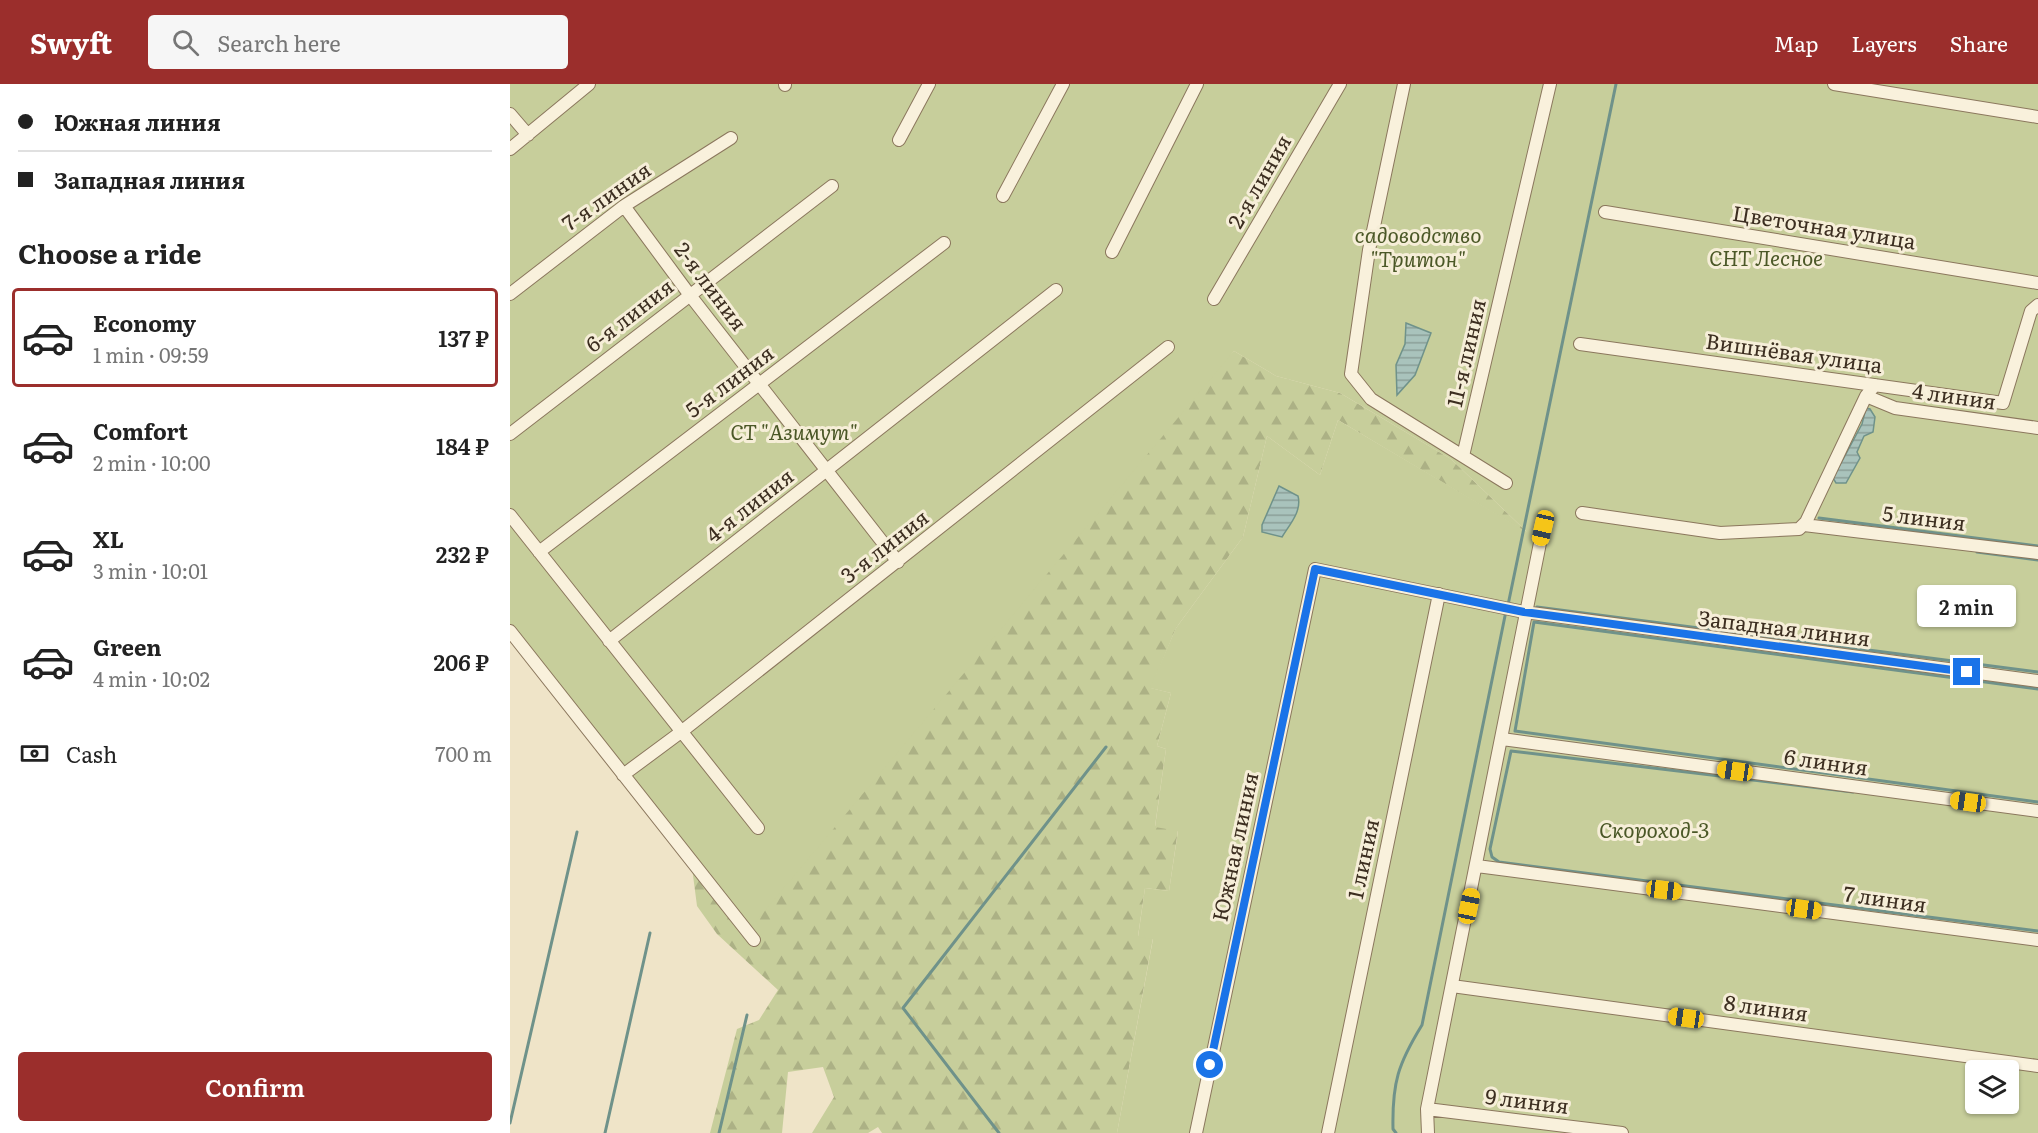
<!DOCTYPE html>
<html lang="en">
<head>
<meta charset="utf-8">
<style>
	body { margin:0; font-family:Literata,serif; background:#f6f6f6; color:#222; height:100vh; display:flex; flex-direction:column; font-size:22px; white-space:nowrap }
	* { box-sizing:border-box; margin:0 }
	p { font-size:20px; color:#767676 }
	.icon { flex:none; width:33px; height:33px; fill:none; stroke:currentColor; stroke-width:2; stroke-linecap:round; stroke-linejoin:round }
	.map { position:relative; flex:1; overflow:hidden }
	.sheet { display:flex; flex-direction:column; background:#fff; width:510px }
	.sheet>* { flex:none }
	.guide { display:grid; align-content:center; height:132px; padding:0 18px; background:#fff }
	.buttons { position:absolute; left:1455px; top:976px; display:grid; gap:12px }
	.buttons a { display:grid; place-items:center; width:54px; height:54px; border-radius:6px; background:#fff; box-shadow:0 2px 4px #0004; font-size:30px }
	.end { position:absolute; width:27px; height:27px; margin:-14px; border:8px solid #1a73e8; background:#fff; box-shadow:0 0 0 3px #fff }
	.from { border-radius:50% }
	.bubble { position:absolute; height:42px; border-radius:6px; background:#fff; box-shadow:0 2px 4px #0004; font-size:20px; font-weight:600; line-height:42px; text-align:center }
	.car { position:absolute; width:18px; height:36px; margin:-18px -9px; border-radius:8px; box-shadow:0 0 4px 2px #0007; background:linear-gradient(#f5c518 24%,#345 0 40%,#f5c518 0 76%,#345 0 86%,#f5c518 0) }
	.guide b { display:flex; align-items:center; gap:21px; height:57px; font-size:22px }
	.guide b+b { border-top:2px solid #e0e0e0 }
	.guide i { width:15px; height:15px; background:#222 }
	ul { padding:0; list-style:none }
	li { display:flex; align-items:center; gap:18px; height:99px; margin:0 12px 9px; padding:0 6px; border:3px solid transparent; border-radius:6px }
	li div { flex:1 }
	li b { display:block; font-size:22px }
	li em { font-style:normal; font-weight:600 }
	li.active { border-color:#9b2e2c }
	li>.icon { width:54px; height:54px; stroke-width:1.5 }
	h2 { padding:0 18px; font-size:27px; line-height:72px }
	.pay { display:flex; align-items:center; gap:15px; height:66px; padding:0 18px; font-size:22px }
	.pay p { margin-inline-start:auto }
	.action { display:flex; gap:12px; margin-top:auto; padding:12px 18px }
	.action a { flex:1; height:69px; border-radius:6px; background:#9b2e2c; color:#fff; font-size:24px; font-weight:600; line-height:69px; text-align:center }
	header { display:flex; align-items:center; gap:36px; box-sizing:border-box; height:84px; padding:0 30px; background:#9b2e2c; color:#fff }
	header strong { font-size:28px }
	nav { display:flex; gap:33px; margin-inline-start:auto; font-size:21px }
	.search { width:420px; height:54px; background:#f6f6f6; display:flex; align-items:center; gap:15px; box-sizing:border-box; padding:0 21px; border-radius:6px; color:#767676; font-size:22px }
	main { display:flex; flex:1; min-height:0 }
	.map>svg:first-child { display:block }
	.forest { fill:url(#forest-firs) }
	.green { fill:#c7ce9b; fill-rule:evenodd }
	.water { fill:url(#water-rules); stroke:#6f928a; stroke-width:1.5 }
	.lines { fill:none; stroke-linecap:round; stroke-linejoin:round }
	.stream { stroke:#6f928a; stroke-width:3 }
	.street-casing { stroke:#8b775d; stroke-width:14 }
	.street { stroke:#f9f1dc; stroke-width:12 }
	.route { stroke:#1a73e8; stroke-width:8 }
	.labels { text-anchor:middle; stroke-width:6; stroke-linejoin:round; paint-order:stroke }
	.street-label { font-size:21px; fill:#3c2e20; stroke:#f6eed8 }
	.park-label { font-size:21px; font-style:italic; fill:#4b5827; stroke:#f6eed8 }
</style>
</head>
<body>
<header>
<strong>Swyft</strong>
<div class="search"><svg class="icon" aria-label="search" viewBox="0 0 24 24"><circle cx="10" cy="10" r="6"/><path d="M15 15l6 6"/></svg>Search here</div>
<nav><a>Map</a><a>Layers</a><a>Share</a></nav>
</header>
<main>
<section class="sheet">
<div class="guide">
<b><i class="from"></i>Южная линия</b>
<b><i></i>Западная линия</b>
</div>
<h2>Choose a ride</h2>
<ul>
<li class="active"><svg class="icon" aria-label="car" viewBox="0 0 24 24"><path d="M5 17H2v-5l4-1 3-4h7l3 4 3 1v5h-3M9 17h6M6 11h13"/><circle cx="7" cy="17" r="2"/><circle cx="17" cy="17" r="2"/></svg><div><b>Economy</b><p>1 min · 09:59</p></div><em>137 ₽</em></li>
<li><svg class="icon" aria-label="car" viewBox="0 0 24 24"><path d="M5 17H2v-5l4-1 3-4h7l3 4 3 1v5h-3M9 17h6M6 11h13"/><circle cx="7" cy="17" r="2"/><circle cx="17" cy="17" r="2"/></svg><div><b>Comfort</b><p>2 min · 10:00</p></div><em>184 ₽</em></li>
<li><svg class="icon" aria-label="car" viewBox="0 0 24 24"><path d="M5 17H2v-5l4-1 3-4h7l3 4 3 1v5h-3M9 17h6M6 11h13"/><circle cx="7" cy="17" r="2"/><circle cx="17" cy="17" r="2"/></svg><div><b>XL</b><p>3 min · 10:01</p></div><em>232 ₽</em></li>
<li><svg class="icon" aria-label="car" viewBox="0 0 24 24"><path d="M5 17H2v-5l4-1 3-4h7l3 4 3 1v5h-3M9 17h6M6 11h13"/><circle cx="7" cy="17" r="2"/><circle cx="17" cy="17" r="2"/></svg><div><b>Green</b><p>4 min · 10:02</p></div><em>206 ₽</em></li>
</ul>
<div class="pay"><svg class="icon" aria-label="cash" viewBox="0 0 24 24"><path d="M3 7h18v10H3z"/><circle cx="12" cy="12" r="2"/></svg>Cash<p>700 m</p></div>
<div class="action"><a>Confirm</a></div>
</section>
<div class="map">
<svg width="1528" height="1049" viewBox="0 0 1528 1049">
	<defs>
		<pattern id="forest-firs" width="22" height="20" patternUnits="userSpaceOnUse" patternTransform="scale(1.5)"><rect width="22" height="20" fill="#c7ce9b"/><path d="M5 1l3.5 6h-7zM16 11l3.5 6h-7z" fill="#acb185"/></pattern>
		<pattern id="water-rules" width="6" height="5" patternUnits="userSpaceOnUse" patternTransform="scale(1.5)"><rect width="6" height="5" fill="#a9c3bc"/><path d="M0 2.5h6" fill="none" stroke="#8b9f98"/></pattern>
	</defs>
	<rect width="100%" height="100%" fill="#efe4c8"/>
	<path class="forest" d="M 724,267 L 766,292 L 830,309 L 941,375 L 1019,450 L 828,336 L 810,391 L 757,352 L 733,453 L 666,544 L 641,604 L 661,609 L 647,662 L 656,665 L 645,742 L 668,746 L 659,807 L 635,804 L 628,852 L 643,854 L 607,1049 L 372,1049 L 368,1043 L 358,1049 L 302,1049 L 324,1013 L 313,983 L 278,988 L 272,1049 L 200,1049 L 227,945 L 249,936 L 268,906 L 207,850 L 187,822 L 181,776 Z"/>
	<path class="green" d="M 0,0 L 1528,0 L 1528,1049 L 607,1049 L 643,855 L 628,853 L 635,804 L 659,807 L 668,747 L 645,743 L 656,665 L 647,662 L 661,609 L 640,604 L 666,544 L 733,453 L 757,352 L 810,391 L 828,336 L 1017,448 L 941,375 L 830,309 L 766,292 L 724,267 L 237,848 L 0,547 ZM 1466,987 L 1498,987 L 1498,1020 L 1466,1020 Z"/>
	<path class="water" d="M 896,239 L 921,249 L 905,291 L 887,311 L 886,281 L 895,260 Z
		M 1356,324 L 1360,325 L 1365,333 L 1363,348 L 1354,352 L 1347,368 L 1350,374 L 1336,399 L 1326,399 L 1323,394 L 1352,340 Z
		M 769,402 L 788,412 C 792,427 780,440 772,453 L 752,448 L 752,441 Z"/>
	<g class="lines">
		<path class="stream" d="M 1309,434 L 1528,462
			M 1467,468 L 1528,476
			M 998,521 L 1106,0
			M 1027,523 L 1528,588
			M 1528,605 L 1024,538 L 1005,647 L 1528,718
			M 1343,708 L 1001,667 L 980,765 L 982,773 L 989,778 L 1528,847
			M 0,1039 L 67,748
			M 95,1049 L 140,849
			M 209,1049 L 237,931
			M 489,1049 L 393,924 L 596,663
			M 886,1049 L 883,1045 C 882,999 888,980 912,941 L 996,527"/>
		<defs>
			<path id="street" d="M 894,0 L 859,166 L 841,290 L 861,315 L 996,399
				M 1324,0 L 1528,33
				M 275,1 L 275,0
				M 0,30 L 18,51
				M 389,56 L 419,0
				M 0,65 L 79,0
				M 493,112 L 553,0
				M 114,122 L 179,210 L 388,478
				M 1095,128 L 1528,199
				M 602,168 L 687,0
				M 0,210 L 114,122 L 221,54
				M 704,215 L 830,0
				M 1070,260 L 1493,319 L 1521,227 L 1528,221
				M 1356,312 L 1385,324 L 1528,344
				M 0,350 L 322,102
				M 953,372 L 1040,0
				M 1072,429 L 1210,449 L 1289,445 L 1296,438 L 1356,312 L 1365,301
				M 0,431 L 248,744
				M 1294,441 L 1528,469
				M 29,468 L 434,159
				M 0,547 L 244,856
				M 99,557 L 546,206
				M 992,655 L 1528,727
				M 113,691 L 171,648 L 658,263
				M 967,782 L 1528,856
				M 942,902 L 1528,982
				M 917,1025 L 1112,1049
				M 686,1049 L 805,485 L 1014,528 L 1528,597
				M 818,1049 L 929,510
				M 918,1049 L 917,1025 L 1033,444"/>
		</defs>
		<use href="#street" class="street-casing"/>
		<use href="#street" class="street"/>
	</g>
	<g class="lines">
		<path class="route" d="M 700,981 L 805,485 L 1014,528 L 1457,588"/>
	</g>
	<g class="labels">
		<g class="street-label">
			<text transform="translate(750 98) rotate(-60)" y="7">2-я линия</text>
			<text transform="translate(97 113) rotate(-35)" y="7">7-я линия</text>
			<text transform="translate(1314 144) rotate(9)" y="7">Цветочная улица</text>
			<text transform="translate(200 203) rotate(53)" y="7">2-я линия</text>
			<text transform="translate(120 232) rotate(-38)" y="7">6-я линия</text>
			<text transform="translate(957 269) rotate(-77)" y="7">11-я линия</text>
			<text transform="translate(1284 270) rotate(8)" y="7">Вишнёвая улица</text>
			<text transform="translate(220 298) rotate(-37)" y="7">5-я линия</text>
			<text transform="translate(1444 313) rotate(8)" y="7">4 линия</text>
			<text transform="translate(240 422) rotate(-38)" y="7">4-я линия</text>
			<text transform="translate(1414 435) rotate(7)" y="7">5 линия</text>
			<text transform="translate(375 463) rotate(-38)" y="7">3-я линия</text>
			<text transform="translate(1274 545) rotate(7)" y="7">Западная линия</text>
			<text transform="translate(1316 679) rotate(8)" y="7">6 линия</text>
			<text transform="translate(726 763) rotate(-78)" y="7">Южная линия</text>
			<text transform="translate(854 775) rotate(-78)" y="7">1 линия</text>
			<text transform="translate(1375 816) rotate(8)" y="7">7 линия</text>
			<text transform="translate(1256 925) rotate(8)" y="7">8 линия</text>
			<text transform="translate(1017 1018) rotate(7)" y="7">9 линия</text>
		</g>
		<g class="park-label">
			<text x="908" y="159">садоводство<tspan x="908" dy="24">"Тритон"</tspan></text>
			<text x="1256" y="182">СНТ Лесное</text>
			<text x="284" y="356">СТ "Азимут"</text>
			<text x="1144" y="754">Скороход-3</text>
		</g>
	</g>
</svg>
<div class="buttons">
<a><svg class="icon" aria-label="layers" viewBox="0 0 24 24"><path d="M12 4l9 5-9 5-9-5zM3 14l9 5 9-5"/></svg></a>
</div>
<i class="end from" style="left:700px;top:981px"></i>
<i class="end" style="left:1457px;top:588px"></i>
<div class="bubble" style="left:1407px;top:501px;width:99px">2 min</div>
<i class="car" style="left:1033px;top:444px;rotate:193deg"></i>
<i class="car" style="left:1225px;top:687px;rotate:278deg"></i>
<i class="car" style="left:1458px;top:718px;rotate:278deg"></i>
<i class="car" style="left:1154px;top:806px;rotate:97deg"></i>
<i class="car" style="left:959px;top:822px;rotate:12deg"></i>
<i class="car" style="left:1294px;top:825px;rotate:98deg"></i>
<i class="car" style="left:1176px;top:934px;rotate:278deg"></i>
</div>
</main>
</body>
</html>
